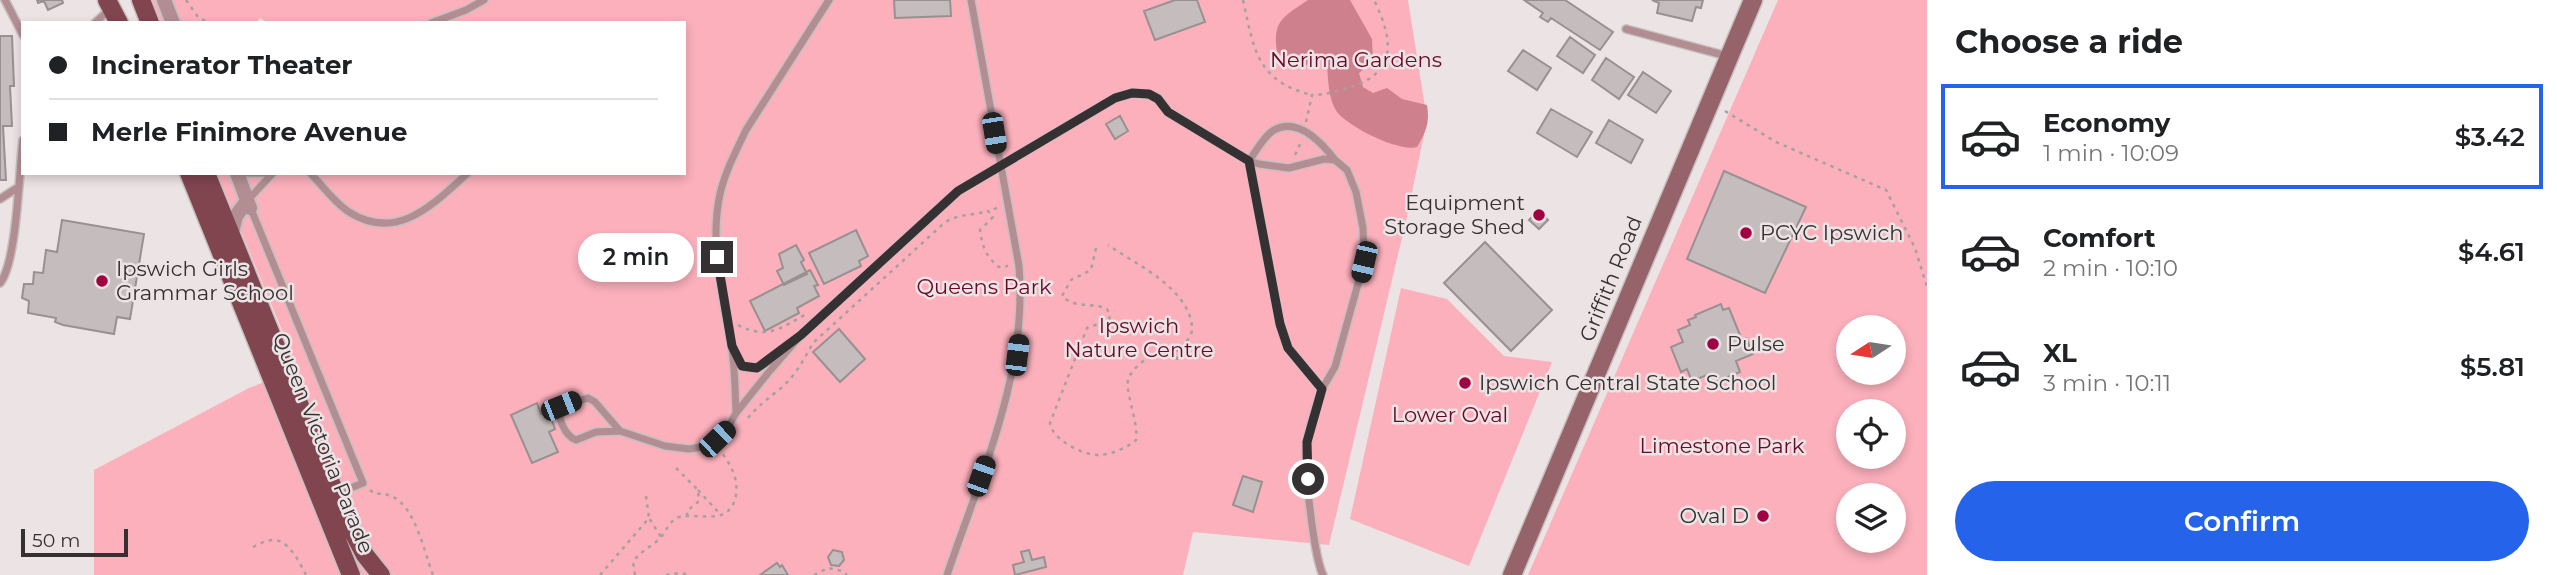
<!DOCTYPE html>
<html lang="en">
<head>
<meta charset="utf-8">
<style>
	body { margin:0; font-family:Montserrat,sans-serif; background:#f6f6f6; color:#202124; height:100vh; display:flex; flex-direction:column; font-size:26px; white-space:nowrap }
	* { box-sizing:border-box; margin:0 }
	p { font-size:23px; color:#757577 }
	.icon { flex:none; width:38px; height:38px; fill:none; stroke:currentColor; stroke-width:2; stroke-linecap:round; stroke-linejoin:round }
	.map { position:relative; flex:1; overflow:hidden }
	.sheet { display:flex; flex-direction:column; background:#fff; width:630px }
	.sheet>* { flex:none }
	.hud { position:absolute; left:21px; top:21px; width:665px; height:154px; border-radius:0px; box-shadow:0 4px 10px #0003; display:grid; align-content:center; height:154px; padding:0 28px; background:#fff }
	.needle { width:46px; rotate:258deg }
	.buttons { position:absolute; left:1836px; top:315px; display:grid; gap:14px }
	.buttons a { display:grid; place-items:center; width:70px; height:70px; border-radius:50%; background:#fff; box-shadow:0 4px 10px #0003; font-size:35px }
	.scale { position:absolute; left:21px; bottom:18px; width:107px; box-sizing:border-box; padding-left:7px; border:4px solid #353132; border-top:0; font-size:19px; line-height:24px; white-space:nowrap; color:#353132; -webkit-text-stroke:5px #ece3e4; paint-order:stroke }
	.end { position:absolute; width:32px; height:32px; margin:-16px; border:9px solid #353132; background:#fff; box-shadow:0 0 0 4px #fff }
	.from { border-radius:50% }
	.bubble { position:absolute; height:49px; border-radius:24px; background:#fff; box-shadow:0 4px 10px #0003; font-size:23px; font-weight:600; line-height:49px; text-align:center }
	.car { position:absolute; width:21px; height:42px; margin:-21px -10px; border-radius:9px; box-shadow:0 0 5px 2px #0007; background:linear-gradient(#222 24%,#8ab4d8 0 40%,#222 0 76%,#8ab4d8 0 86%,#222 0) }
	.hud b { display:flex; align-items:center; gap:24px; height:66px; font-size:26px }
	.hud b+b { border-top:2px solid #e0e0e0 }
	.hud i { width:18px; height:18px; background:#202124 }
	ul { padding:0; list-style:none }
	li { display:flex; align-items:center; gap:21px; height:105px; margin:0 14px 10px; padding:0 14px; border:4px solid transparent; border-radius:0px }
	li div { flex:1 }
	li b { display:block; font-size:26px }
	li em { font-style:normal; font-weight:600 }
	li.on { border-color:#2563eb }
	li>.icon { width:63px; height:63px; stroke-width:1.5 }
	h2 { padding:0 28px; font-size:32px; line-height:84px }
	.action { display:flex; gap:14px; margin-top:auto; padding:14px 28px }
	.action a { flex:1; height:80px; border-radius:42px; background:#2563eb; color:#fff; font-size:28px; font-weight:600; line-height:80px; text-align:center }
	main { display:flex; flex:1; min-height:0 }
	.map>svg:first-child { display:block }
	.green { fill:#fbb0bc; fill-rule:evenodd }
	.water { fill:#cf808d }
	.building { fill:#c4bcbd; stroke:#989091; stroke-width:2 }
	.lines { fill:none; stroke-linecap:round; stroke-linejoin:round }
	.lane-casing { stroke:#c7bfc0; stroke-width:10 }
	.street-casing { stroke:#c7bfc0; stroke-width:18 }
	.secondary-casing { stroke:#c7bfc0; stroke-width:21 }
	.primary-casing { stroke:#c7bfc0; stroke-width:21 }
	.path { stroke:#a7a0a1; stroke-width:2.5; stroke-dasharray:3.5 5; stroke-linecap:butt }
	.lane { stroke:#b28e93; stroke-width:7 }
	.street { stroke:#b28e93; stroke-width:14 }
	.secondary { stroke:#96636b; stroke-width:18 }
	.primary { stroke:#814550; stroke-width:18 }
	.route { stroke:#353132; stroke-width:9 }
	.poi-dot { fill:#a00140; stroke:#ece3e4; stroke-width:2.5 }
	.labels { text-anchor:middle; stroke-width:5; stroke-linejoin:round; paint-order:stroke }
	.park-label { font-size:21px; fill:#690829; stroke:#ece3e4 }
	.poi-label { font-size:21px; fill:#353132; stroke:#ece3e4; text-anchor:start }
	.street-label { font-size:21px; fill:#353132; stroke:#ece3e4 }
</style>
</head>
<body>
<main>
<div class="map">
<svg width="1927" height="575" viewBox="0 0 1927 575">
	<rect width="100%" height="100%" fill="#ece3e4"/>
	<path class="green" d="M 152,0 L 1408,0 L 1427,120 L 1406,221 L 1329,545 L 1193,532 L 1183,575 L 94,575 L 94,470 L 249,388 L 298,369 L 217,173 L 684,173 L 684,23 L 268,23 L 260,18 L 256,23 L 161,23 Z
		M 1778,0 L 1927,0 L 1927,575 L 1528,575 ZM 1848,327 L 1894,327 L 1894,373 L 1848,373 ZM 1848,411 L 1894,411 L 1894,457 L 1848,457 ZM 1848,495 L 1894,495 L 1894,541 L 1848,541 Z
		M 1401,288 L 1447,299 L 1504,356 L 1552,362 L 1469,566 L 1350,519 Z"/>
	<path class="water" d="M 1308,0 L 1350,0 L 1372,39 L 1373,61 L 1359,73 L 1363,87 L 1373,93 L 1387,88 L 1402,99 L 1427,105 C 1430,123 1426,132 1417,147 C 1398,152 1349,127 1337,112 C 1328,99 1328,78 1327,63 L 1320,59 C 1298,70 1294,70 1277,51 C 1272,20 1285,16 1308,0 Z"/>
	<path class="building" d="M 37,0 L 62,0 L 63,3 L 48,10 L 44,1 L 38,3 Z
		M 894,0 L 950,0 L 951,16 L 895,18 Z
		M 1175,0 L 1197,0 L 1205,22 L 1155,40 L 1144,11 Z
		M 1524,0 L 1565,0 L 1613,32 L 1600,50 L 1551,18 L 1548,22 L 1540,17 L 1543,13 Z
		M 1652,0 L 1703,0 L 1701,8 L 1696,7 L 1692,21 L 1657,13 L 1659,3 Z
		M 0,36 L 12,36 L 14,86 L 10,86 L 12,126 L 3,126 L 6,180 L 0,180 Z
		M 1570,37 L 1595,55 L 1583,73 L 1557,56 Z
		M 1523,50 L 1551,68 L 1537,90 L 1508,71 Z
		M 1606,58 L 1634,77 L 1619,99 L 1592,80 Z
		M 1643,72 L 1671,91 L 1656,113 L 1628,95 Z
		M 1551,109 L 1592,132 L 1577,157 L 1537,133 Z
		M 1120,116 L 1128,131 L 1115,139 L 1106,124 Z
		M 1609,120 L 1643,140 L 1631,163 L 1596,143 Z
		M 1724,171 L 1806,207 L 1765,293 L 1687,259 Z
		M 1539,210 L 1548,220 L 1539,229 L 1529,220 Z
		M 62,220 L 144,234 L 130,319 L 117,317 L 114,334 L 63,325 L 55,322 L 56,318 L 28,313 L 29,301 L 22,298 L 24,284 L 33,284 L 34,272 L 43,273 L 46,250 L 57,252 Z
		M 856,230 L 868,256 L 859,261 L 861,266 L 824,284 L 809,253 Z
		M 1485,242 L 1552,310 L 1511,351 L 1444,283 Z
		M 796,245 L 804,260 L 801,262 L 807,274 L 784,285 L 777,271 L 783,268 L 779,254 Z
		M 810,270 L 818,285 L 814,286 L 819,296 L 797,308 L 799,313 L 765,331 L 750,301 Z
		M 1721,304 L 1723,310 L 1729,308 L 1742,340 L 1746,338 L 1753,354 L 1736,361 L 1740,372 L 1711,384 L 1707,375 L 1692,381 L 1687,369 L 1681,372 L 1671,347 L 1683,342 L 1678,330 L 1690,325 L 1688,320 L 1696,317 L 1695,315 Z
		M 839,329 L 865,359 L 840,382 L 813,352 Z
		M 537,403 L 541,414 L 549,413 L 555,429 L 549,432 L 558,452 L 532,463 L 511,415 Z
		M 1243,476 L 1262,482 L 1253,512 L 1233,505 Z
		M 833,550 L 842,552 L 844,560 L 839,566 L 831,565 L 828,557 Z
		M 1029,550 L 1032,560 L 1044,557 L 1046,567 L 1015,575 L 1013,565 L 1024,562 L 1021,552 Z
		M 777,563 L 780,567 L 782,565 L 788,575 L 760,575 Z"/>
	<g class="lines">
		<defs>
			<path id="lane" d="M 5,0 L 23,35
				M 95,23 L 110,9
				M 431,23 L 466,10 L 484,0
				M 1626,29 L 1727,56
				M 1249,161 L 1280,324 L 1288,348 L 1322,389 C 1317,407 1308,427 1306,447 C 1304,468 1314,557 1323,575
				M 1249,161 C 1256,151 1264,136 1274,130 C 1298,117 1322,143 1335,160
				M 244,173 L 265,173
				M 310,173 C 322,185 335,203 349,212 C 398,243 434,203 468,173
				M 0,199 L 17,188
				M 247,201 L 273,173
				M 251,209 L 363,483 L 336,494
				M 0,283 C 17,263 19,170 23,140
				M 734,353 L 742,366 C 758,373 770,361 782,351
				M 736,412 C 735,389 735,366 731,343 C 723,294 709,244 720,194 C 725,172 736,151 746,130 L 829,0
				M 620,431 L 595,402 L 588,398 L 561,406 C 556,416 565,436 576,440 L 596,432 L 620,431 L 665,446 L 689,449 L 701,447 L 717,439 L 727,429 L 736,413 L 768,373 L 801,335 L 958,191 L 1115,98 L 1132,93 L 1149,95 L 1158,98 L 1168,112 L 1249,161 L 1259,164 L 1289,168 L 1324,159 L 1335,160 L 1347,170 L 1356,192 L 1363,228 L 1364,262 L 1335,367 L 1322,389
				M 947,575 C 981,474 1028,374 1019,266 L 971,0"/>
			<path id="street" d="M 164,0 L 173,23
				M 237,173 L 250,208
				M 231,236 L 236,216 L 247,201"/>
			<path id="secondary" d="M 1512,575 L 1753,0"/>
			<path id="primary" d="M 107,0 L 119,23
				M 141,0 L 150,23
				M 189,173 L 351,575
				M 206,173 L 344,515 L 365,555 L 381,575"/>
		</defs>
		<use href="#lane" class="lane-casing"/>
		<use href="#street" class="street-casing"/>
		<use href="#secondary" class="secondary-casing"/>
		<use href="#primary" class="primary-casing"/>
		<path class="path" d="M 186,0 L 198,17 L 209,23
			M 1243,0 C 1254,49 1256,81 1312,95
			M 1725,111 L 1776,142 L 1886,190 L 1915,248 L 1927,287
			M 1306,122 L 1312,95 C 1324,95 1333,92 1344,89 C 1397,75 1395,43 1374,0
			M 1295,155 L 1301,142
			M 997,208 L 988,211 L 993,217 L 980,230 C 982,246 986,257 999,267 L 1008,266
			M 1096,248 L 1091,270 L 1071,280 L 1062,296 C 1075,309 1093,302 1107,309 L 1110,315 L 1109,320 L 1087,328 L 1050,423 C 1052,440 1084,456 1100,455 C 1112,454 1127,448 1136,440 C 1139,422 1123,388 1129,377 C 1135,366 1147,357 1158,353 C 1165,350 1172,351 1179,347 C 1187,343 1193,335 1192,326 C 1187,287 1137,265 1108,245
			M 738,325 C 766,340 782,328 806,314
			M 1177,348 L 1177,361
			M 748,418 C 759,405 764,402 776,392 C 793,380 803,361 813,343 L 942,225 C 956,213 972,216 988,211
			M 676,468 L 698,490 L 699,501 L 687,511 L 687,516
			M 370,490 L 375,494 C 413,489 422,547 433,575
			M 698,490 L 721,515
			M 646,496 L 649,518
			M 253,547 C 259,544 268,539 275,540 C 290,542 300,563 306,575
			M 600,575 L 649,518 L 661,537
			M 635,575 L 633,562 C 640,551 652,547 661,537 C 667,530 669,521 679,517 C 690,514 705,518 717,516 C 737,513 740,488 733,472 C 730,463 723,456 720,448
			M 666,575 L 680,573 L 690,575
			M 814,575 L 828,568 L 842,571 L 847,575"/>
		<use href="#lane" class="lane"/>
		<use href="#street" class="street"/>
		<use href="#secondary" class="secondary"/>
		<use href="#primary" class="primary"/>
	</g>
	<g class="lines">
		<path class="route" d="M 717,257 L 732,346 L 742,366 L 757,368 L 801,335 L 958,191 L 1115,98 L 1132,93 L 1149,94 L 1158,99 L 1168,112 L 1249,161 L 1280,324 L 1288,348 L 1322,389 L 1307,442 L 1308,479"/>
	</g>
	<g class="poi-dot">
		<circle cx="1539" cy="215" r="7"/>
		<circle cx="1746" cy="233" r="7"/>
		<circle cx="102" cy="281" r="7"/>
		<circle cx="1713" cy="344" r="7"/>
		<circle cx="1465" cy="383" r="7"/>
		<circle cx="1763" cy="516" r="7"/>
	</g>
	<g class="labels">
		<g class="park-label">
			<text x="1356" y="67">Nerima Gardens</text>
			<text x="984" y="294">Queens Park</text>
			<text x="1139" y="333">Ipswich<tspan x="1139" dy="24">Nature Centre</tspan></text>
			<text x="1450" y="422">Lower Oval</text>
			<text x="1722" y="453">Limestone Park</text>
		</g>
		<g class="poi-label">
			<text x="1525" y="210" text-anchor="end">Equipment<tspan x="1525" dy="24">Storage Shed</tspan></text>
			<text x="1760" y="240">PCYC Ipswich</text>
			<text x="116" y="276">Ipswich Girls<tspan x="116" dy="24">Grammar School</tspan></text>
			<text x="1727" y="351">Pulse</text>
			<text x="1479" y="390">Ipswich Central State School</text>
			<text x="1749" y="523" text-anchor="end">Oval D</text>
		</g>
		<g class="street-label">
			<text transform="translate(1611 279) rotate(-68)" y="7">Griffith Road</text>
			<text transform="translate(323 443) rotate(68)" y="7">Queen Victoria Parade</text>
		</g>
	</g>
</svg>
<div class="buttons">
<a><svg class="needle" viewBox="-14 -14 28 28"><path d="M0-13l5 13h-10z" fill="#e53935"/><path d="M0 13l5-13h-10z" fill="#757577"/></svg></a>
<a><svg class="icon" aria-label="locate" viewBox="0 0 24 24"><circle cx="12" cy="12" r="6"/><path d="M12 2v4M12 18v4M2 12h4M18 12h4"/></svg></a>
<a><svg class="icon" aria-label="layers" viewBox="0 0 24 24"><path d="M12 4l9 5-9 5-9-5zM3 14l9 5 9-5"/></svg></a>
</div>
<div class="scale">50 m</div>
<i class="end from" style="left:1308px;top:479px"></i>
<i class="end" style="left:717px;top:257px"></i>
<div class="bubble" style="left:578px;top:233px;width:116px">2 min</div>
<i class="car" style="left:994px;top:133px;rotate:171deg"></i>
<i class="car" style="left:1364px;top:262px;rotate:193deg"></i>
<i class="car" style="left:1017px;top:355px;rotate:7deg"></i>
<i class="car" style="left:561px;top:406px;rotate:68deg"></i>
<i class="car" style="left:717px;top:439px;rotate:46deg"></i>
<i class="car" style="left:981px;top:476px;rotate:19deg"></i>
<div class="hud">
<b><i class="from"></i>Incinerator Theater</b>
<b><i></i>Merle Finimore Avenue</b>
</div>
</div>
<section class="sheet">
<h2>Choose a ride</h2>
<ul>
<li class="on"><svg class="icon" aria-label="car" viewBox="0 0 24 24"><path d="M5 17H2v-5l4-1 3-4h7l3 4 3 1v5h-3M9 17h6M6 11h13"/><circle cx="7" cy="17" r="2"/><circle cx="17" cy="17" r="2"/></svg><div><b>Economy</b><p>1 min · 10:09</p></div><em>$3.42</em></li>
<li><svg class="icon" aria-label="car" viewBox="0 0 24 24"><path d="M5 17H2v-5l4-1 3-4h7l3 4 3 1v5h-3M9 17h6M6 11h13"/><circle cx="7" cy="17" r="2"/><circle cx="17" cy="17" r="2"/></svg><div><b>Comfort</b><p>2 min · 10:10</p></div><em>$4.61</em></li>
<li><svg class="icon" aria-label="car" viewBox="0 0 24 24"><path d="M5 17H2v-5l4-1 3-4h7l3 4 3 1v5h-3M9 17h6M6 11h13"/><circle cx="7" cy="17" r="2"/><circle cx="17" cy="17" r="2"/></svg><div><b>XL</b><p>3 min · 10:11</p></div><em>$5.81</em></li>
</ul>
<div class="action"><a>Confirm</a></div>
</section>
</main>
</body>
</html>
